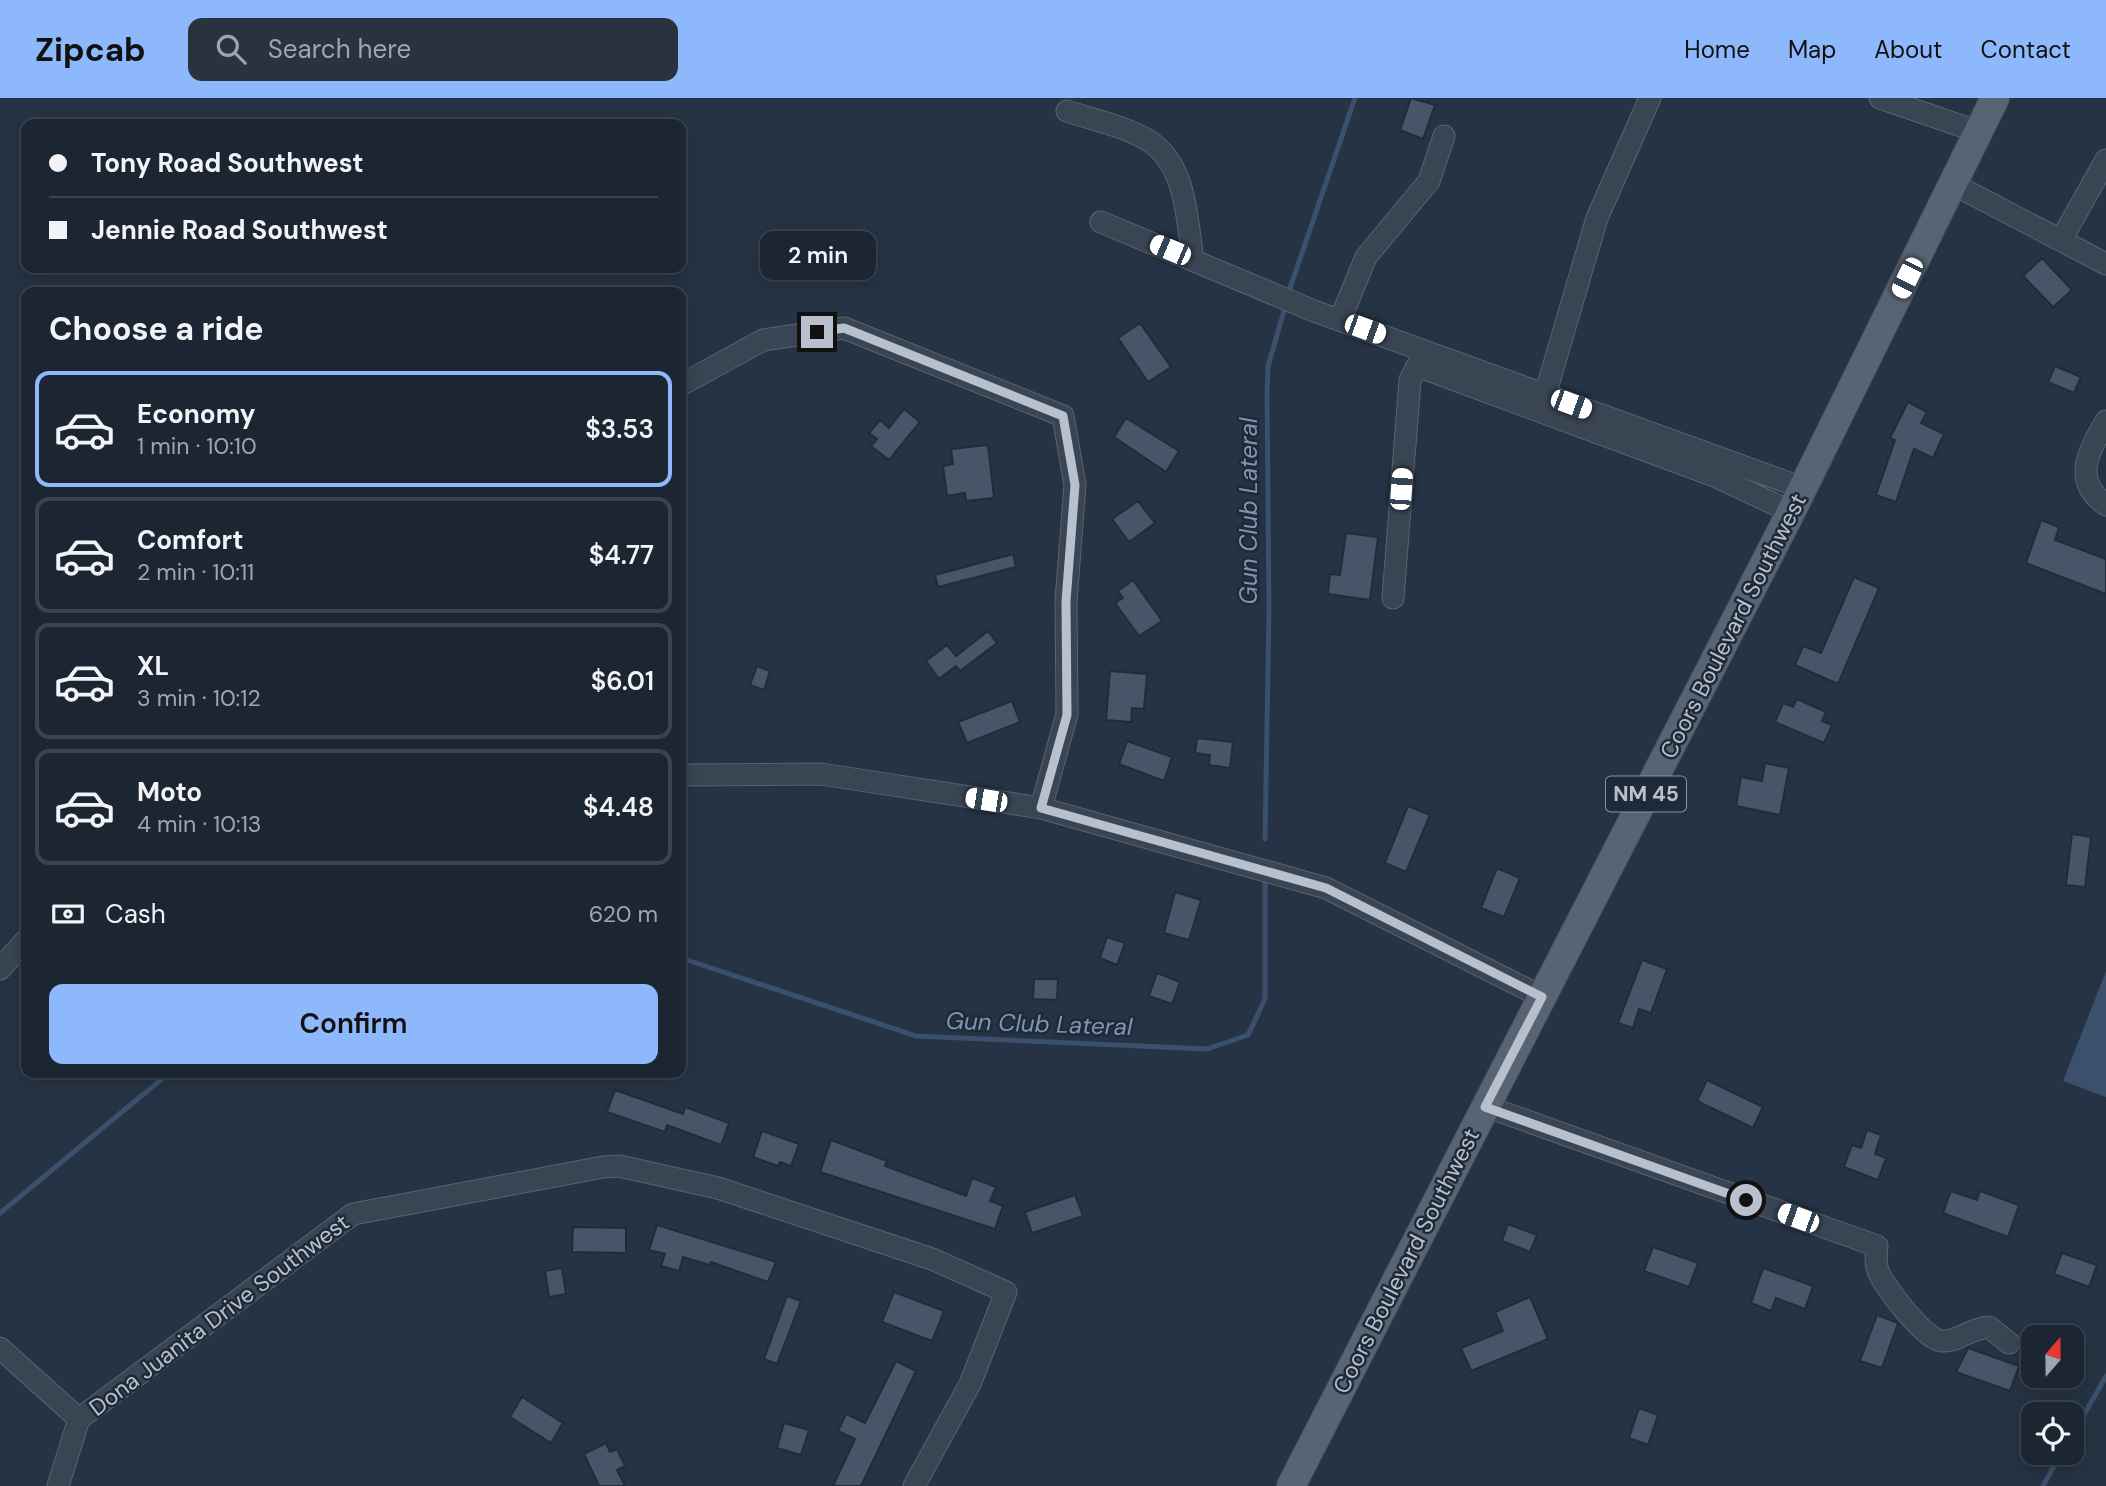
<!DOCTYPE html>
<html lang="en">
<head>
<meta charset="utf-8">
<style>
	body { margin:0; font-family:"DM Sans",sans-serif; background:#29323f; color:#f1f3f6; height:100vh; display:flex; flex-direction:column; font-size:26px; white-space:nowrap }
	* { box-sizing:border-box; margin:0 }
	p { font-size:23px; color:#a0a5ac }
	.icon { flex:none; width:38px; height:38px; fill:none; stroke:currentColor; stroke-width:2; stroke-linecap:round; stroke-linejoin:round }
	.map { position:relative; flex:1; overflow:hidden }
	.side { position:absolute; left:21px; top:189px; width:665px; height:791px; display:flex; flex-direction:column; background:#1c2633; border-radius:14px; box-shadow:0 4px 18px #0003,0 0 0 2px #3a434e }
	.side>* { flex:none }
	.hud { position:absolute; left:21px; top:21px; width:665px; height:154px; border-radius:14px; box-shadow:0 4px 18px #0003,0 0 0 2px #3a434e; display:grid; align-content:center; height:154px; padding:0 28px; background:#1c2633 }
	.needle { width:46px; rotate:20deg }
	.controls { position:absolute; left:2021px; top:1227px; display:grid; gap:14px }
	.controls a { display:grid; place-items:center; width:63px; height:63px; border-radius:14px; background:#1c2633; box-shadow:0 4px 18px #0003,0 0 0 2px #3a434e; font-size:35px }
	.end { position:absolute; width:32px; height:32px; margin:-16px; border:9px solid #b8c0cd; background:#111; box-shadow:0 0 0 4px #111 }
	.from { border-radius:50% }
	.bubble { position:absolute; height:49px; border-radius:14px; background:#1c2633; box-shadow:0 4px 18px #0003,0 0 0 2px #3a434e; font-size:23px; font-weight:600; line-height:49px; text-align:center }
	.car { position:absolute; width:21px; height:42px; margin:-21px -10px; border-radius:9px; box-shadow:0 0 5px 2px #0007; background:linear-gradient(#fff 24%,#345 0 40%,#fff 0 76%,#345 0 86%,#fff 0) }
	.hud b { display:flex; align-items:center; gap:24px; height:66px; font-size:26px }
	.hud b+b { border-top:2px solid #3a434e }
	.hud i { width:18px; height:18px; background:#f1f3f6 }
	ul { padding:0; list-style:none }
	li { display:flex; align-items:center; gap:21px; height:116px; margin:0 14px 10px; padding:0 14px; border:4px solid #3a434e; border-radius:14px }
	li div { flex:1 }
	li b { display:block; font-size:26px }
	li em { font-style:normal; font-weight:600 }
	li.on { border-color:#8db8fc }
	li>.icon { width:63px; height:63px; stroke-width:1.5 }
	h2 { padding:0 28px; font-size:32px; line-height:84px }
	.pay { display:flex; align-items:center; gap:18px; height:77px; padding:0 28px; font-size:26px }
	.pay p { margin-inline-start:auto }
	.cta { display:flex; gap:14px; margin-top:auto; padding:14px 28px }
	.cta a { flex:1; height:80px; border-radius:14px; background:#8db8fc; color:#111; font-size:28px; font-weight:600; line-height:80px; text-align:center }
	header { display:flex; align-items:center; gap:42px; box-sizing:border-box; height:98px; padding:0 35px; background:#8db8fc; color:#111 }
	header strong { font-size:33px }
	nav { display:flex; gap:38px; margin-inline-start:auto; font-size:24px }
	.search { width:490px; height:63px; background:#29323f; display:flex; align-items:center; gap:18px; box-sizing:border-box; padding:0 24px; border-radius:14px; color:#a0a5ac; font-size:26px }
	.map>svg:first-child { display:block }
	.water { fill:#3b506d }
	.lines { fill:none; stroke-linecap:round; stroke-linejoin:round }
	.stream { stroke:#3b506d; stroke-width:5 }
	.building { fill:#485568; stroke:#212c3b; stroke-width:2 }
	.minor-casing { stroke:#596371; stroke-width:23 }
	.major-casing { stroke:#444e5d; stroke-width:30 }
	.minor { stroke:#3a4553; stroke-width:21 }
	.major { stroke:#586473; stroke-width:28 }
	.route { stroke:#b8c0cd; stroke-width:9 }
	.labels { text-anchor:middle; stroke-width:5; stroke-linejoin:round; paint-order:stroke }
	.shield { fill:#1f2a39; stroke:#8a93a1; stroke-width:2 }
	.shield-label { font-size:21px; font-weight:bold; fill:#b8c0cd }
	.street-label { font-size:23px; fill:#b8c0cd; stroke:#1f2a39 }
	.water-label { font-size:24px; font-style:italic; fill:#7e96b5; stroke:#1f2a39 }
</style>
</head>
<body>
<header>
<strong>Zipcab</strong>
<div class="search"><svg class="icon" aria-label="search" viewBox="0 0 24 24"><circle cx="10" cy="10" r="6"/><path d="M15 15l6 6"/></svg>Search here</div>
<nav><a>Home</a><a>Map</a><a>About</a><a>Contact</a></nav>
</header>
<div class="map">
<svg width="2106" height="1388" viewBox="0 0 2106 1388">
	<rect width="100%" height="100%" fill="#263344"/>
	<path class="water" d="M 2106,873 L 2106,999 L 2063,983 Z"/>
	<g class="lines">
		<path class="stream" d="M 1288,196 L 1355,0
			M 1265,741 L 1269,512 L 1267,295 L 1268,268 L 1284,213
			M 681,860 L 916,938 L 1207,951 L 1248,937 L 1265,901 L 1265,783
			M 0,1115 L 169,975
			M 2072,1338 L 2106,1278
			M 2043,1388 L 2062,1354"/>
	</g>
	<path class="building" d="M 1411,0 L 1435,7 L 1423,41 L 1400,32 Z
		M 2042,160 L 2072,192 L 2053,209 L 2023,178 Z
		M 1140,225 L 1171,269 L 1148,284 L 1118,240 Z
		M 2055,268 L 2081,279 L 2074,295 L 2048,284 Z
		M 1908,304 L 1927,314 L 1921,325 L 1944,336 L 1933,360 L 1914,351 L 1896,404 L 1876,397 L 1895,342 L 1890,340 Z
		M 904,311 L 920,324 L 889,362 L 871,348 L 877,341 L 869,335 L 880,322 L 889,330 Z
		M 1126,320 L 1179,353 L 1166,374 L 1114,339 Z
		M 988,347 L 994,400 L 966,403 L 965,395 L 947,398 L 943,368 L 953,366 L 951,351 Z
		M 1138,403 L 1155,425 L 1129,444 L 1112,421 Z
		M 2041,422 L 2059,429 L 2055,442 L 2106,461 L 2106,496 L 2026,465 Z
		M 1346,435 L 1378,439 L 1370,502 L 1328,496 L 1330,476 L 1340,477 Z
		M 1013,456 L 1016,469 L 938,489 L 935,477 Z
		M 1854,479 L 1879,490 L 1838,586 L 1795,567 L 1803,548 L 1821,555 Z
		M 1133,482 L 1162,523 L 1139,538 L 1115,505 L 1123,500 L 1118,493 Z
		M 988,533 L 997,545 L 960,573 L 956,568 L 939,581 L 926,563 L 947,547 L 956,558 Z
		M 757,568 L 770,573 L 764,592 L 750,587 Z
		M 1110,573 L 1147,576 L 1144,611 L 1132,610 L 1131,624 L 1106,622 Z
		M 1797,601 L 1826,614 L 1822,623 L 1832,627 L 1824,645 L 1775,624 L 1783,605 L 1793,609 Z
		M 1012,603 L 1020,624 L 967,645 L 958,624 Z
		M 1197,640 L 1233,644 L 1230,670 L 1209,667 L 1210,657 L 1195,655 Z
		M 1127,643 L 1172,659 L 1164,683 L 1119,666 Z
		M 1765,665 L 1789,670 L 1780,717 L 1736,708 L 1741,679 L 1762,683 Z
		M 1408,708 L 1430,717 L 1406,774 L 1385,765 Z
		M 2072,736 L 2091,739 L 2085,789 L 2066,787 Z
		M 1497,770 L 1520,780 L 1504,819 L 1481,810 Z
		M 1175,794 L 1201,802 L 1189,842 L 1164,835 Z
		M 1107,839 L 1125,845 L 1117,867 L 1100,860 Z
		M 1642,862 L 1667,871 L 1651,915 L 1639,911 L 1633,930 L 1618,925 Z
		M 1157,875 L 1180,884 L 1172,906 L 1149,898 Z
		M 1034,881 L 1058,881 L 1057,902 L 1033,901 Z
		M 1707,982 L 1763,1009 L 1753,1030 L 1697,1003 Z
		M 615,992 L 683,1016 L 685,1009 L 729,1025 L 721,1047 L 667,1027 L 665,1034 L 607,1014 Z
		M 1867,1032 L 1881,1037 L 1875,1056 L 1886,1060 L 1878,1082 L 1844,1069 L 1852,1047 L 1861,1050 Z
		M 762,1033 L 799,1046 L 791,1068 L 780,1064 L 778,1068 L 753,1059 Z
		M 831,1042 L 887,1063 L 885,1068 L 966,1098 L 972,1080 L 996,1089 L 990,1103 L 1003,1108 L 995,1131 L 820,1074 Z
		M 1951,1093 L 1977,1102 L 1980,1093 L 2019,1107 L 2008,1139 L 1943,1115 Z
		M 1075,1097 L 1083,1118 L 1032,1135 L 1025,1114 Z
		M 1508,1126 L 1537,1137 L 1530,1154 L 1502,1143 Z
		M 657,1127 L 776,1164 L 768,1184 L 711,1164 L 710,1167 L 683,1159 L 679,1173 L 661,1168 L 665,1156 L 649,1152 Z
		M 573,1129 L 626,1130 L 626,1155 L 572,1154 Z
		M 1653,1149 L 1698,1165 L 1689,1189 L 1644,1173 Z
		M 2062,1155 L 2097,1167 L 2089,1189 L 2054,1176 Z
		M 562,1170 L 566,1196 L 549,1199 L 545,1173 Z
		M 1763,1170 L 1813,1188 L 1805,1211 L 1776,1200 L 1771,1213 L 1751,1205 Z
		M 894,1194 L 944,1213 L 932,1243 L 882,1224 Z
		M 787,1198 L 801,1203 L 777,1266 L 764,1261 Z
		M 1530,1199 L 1548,1241 L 1471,1273 L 1461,1250 L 1503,1233 L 1495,1214 Z
		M 1877,1217 L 1898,1225 L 1882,1270 L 1860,1263 Z
		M 1968,1250 L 2019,1268 L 2010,1293 L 1956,1274 Z
		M 896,1263 L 916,1273 L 861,1388 L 833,1388 L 855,1341 L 838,1333 L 846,1316 L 865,1325 Z
		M 522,1299 L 563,1325 L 551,1345 L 510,1319 Z
		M 1639,1310 L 1658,1317 L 1648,1347 L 1629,1340 Z
		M 784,1325 L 809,1332 L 801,1357 L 777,1350 Z
		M 606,1345 L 610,1354 L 617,1351 L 625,1368 L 617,1372 L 625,1388 L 599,1388 L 584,1356 Z"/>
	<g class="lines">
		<defs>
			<path id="minor" d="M 1880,0 L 1979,34
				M 1067,13 C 1093,22 1125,28 1149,43 C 1187,67 1187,123 1193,162
				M 1953,86 L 2106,166
				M 1101,124 L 1314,213 L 1803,390
				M 2061,142 L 2106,62
				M 1340,222 L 1366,159 L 1429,83 L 1444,38
				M 681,287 L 763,242 L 844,230 L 1063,318 L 1075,387 L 1066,503 L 1067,616 L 1041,710
				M 1545,297 L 1597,120 L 1650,0
				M 2106,323 C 2089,353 2071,382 2106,407
				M 1393,500 L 1410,282 L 1417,268 L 1717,379 L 1791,414
				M 681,677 L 821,676 L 1041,710 L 1326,790 L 1542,899
				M 0,871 L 26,842
				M 1485,1008 L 1877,1148 C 1876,1158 1875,1167 1879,1175 C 1886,1191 1926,1243 1942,1243 C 1958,1244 1971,1230 1989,1229 L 2009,1245
				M 0,1250 L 79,1321
				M 79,1321 L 353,1116 L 603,1069 L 619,1068 L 718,1090 L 932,1161 L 1006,1194 L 970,1286 L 914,1388
				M 58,1388 L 79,1321"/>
			<path id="major" d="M 1291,1388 L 1791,414 L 1995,0"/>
		</defs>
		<use href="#minor" class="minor-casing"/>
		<use href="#major" class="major-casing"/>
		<use href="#minor" class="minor"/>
		<use href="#major" class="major"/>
	</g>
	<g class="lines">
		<path class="route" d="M 817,234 L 844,230 L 1063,318 L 1075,387 L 1066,503 L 1067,617 L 1041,710 L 1326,790 L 1542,899 L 1485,1009 L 1746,1102"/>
	</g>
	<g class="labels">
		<rect class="shield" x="1606" y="678.5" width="80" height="35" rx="5"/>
		<g class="shield-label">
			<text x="1646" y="703">NM 45</text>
		</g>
		<g class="street-label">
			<text transform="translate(1733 528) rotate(-63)" y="8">Coors Boulevard Southwest</text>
			<text transform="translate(1406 1163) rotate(-63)" y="8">Coors Boulevard Southwest</text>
			<text transform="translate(219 1217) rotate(-37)" y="8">Dona Juanita Drive Southwest</text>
		</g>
		<g class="water-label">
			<text transform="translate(1249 413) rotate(-90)" y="8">Gun Club Lateral</text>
			<text transform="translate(1039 926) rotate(2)" y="8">Gun Club Lateral</text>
		</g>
	</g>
</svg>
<div class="controls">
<a><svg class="needle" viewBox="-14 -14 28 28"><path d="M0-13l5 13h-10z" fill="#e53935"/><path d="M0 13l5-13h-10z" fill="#a0a5ac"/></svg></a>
<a><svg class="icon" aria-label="locate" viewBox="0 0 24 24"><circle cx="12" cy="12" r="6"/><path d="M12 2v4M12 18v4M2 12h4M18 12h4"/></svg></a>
</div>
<i class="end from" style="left:1746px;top:1102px"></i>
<i class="end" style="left:817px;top:234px"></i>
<div class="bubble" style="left:760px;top:133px;width:116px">2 min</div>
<i class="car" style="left:1170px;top:152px;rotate:293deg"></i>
<i class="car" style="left:1907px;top:180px;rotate:206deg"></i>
<i class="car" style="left:1365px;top:231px;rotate:110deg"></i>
<i class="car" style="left:1571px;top:306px;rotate:110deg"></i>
<i class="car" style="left:1401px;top:391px;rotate:4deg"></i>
<i class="car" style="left:986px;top:702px;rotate:279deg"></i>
<i class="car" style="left:1798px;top:1120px;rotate:290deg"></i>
<div class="hud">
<b><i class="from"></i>Tony Road Southwest</b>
<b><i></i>Jennie Road Southwest</b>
</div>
<section class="side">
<h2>Choose a ride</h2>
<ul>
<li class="on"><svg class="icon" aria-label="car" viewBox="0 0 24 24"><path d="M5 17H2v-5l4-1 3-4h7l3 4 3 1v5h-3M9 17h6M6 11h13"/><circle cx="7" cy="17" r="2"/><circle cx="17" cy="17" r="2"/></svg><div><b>Economy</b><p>1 min · 10:10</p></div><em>$3.53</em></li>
<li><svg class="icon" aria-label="car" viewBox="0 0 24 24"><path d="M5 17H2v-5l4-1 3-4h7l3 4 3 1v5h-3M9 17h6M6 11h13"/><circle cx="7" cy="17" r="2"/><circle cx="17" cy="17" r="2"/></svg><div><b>Comfort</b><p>2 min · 10:11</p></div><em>$4.77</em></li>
<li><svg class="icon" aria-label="car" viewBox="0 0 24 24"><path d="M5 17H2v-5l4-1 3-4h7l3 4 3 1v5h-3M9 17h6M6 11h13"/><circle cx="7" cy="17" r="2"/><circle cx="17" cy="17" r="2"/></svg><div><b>XL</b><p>3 min · 10:12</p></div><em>$6.01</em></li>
<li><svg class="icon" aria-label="car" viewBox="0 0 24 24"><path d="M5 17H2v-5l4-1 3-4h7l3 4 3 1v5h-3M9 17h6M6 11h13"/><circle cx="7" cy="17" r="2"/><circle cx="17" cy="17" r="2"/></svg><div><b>Moto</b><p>4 min · 10:13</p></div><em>$4.48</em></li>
</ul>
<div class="pay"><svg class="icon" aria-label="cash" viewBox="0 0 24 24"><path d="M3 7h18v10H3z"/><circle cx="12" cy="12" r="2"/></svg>Cash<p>620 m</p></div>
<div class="cta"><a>Confirm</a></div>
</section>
</div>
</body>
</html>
